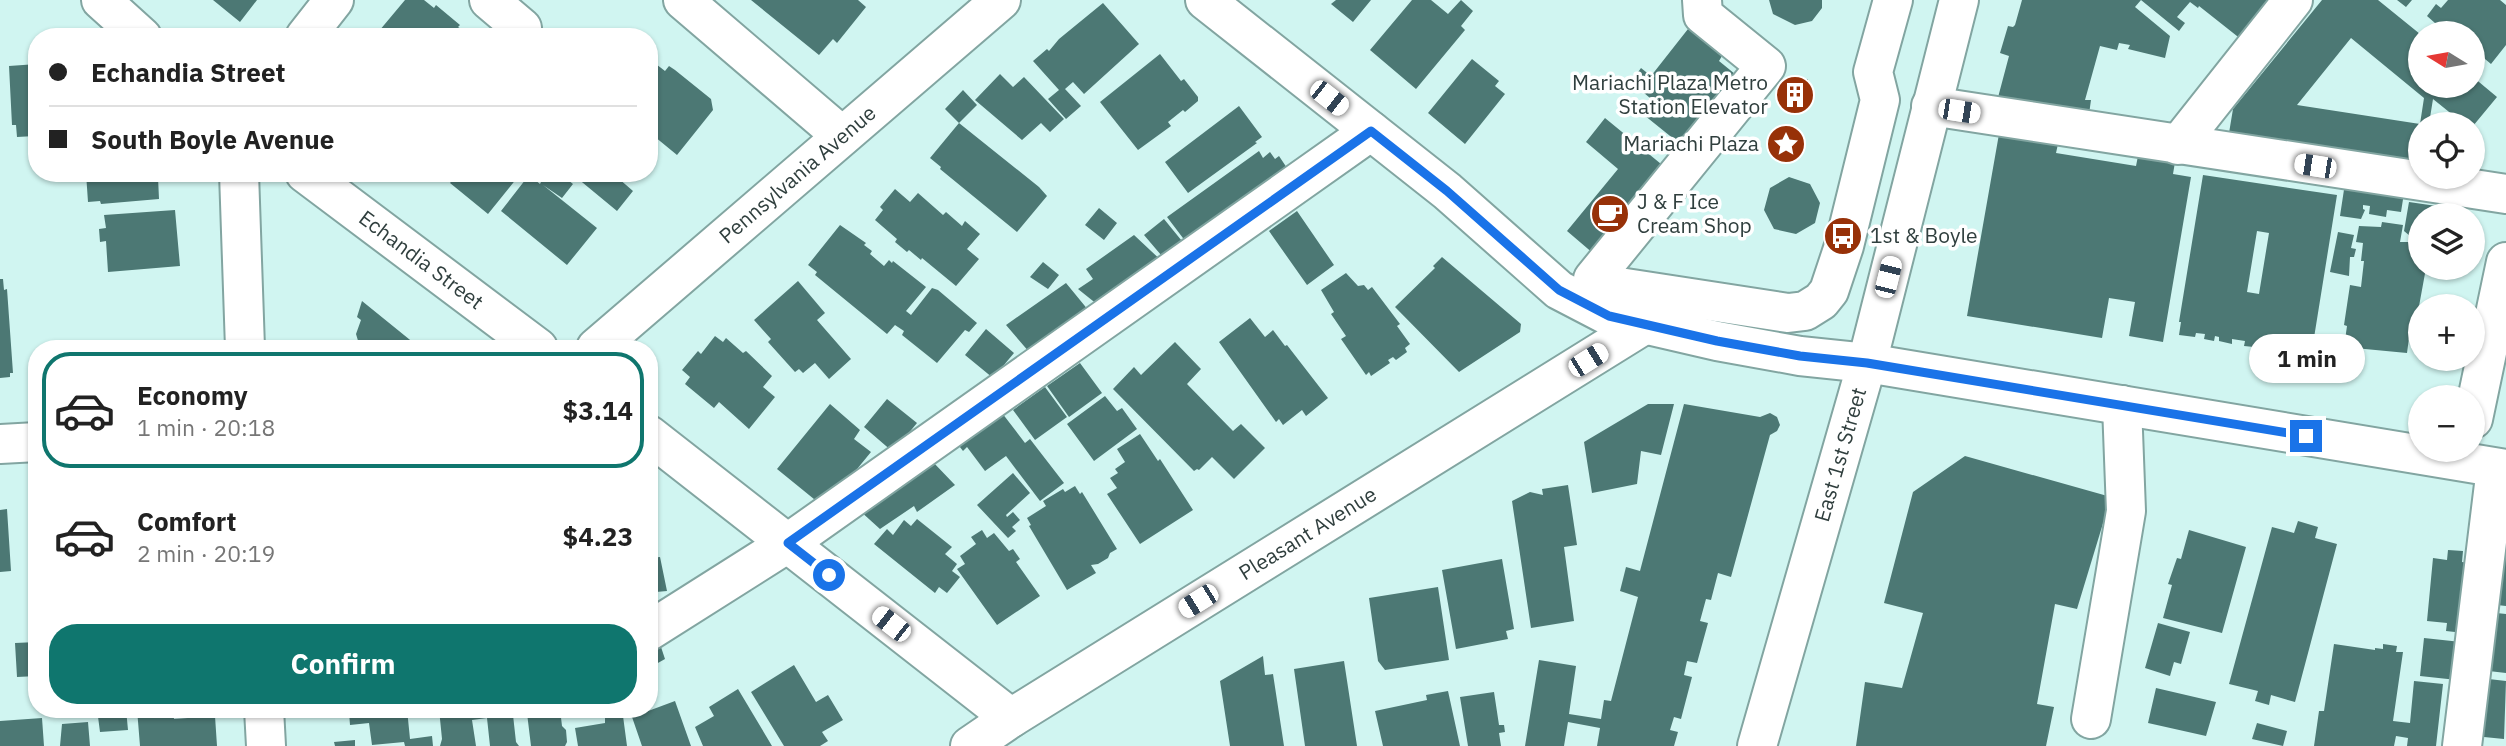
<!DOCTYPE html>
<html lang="en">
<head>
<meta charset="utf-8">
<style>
	body { margin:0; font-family:"IBM Plex Sans",sans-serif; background:#f2f2f2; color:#222; height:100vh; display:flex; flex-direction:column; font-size:26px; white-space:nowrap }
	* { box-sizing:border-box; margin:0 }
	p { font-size:23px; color:#767676 }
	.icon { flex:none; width:38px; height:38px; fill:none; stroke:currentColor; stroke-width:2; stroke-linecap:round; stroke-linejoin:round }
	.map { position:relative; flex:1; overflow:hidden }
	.side { position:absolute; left:28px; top:340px; width:630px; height:378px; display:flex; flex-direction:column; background:#fff; border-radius:28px; box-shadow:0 2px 5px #0004 }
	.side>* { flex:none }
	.hud { position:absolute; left:28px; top:28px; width:630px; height:154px; border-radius:28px; box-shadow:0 2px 5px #0004; display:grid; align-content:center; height:154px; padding:0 21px; background:#fff }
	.needle { width:46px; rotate:281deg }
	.buttons { position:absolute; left:2408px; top:21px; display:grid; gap:14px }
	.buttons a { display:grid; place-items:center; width:77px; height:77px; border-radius:50%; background:#fff; box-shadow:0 2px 5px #0004; font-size:35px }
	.end { position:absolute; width:32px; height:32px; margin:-16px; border:9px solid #1a73e8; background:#fff; box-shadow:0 0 0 4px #fff }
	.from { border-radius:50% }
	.bubble { position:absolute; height:49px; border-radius:24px; background:#fff; box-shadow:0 2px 5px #0004; font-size:23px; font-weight:700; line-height:49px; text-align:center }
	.car { position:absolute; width:21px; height:42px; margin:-21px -10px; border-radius:9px; box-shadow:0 0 5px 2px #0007; background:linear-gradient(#fff 24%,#345 0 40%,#fff 0 76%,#345 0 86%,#fff 0) }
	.hud b { display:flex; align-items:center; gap:24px; height:66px; font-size:26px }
	.hud b+b { border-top:2px solid #e0e0e0 }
	.hud i { width:18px; height:18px; background:#222 }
	ul { padding:12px 0 0; list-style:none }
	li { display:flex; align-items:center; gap:21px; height:116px; margin:0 14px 10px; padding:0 7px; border:4px solid transparent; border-radius:28px }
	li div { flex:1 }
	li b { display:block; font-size:26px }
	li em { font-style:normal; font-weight:700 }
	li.on { border-color:#0f766e }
	li>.icon { width:63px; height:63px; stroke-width:1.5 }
	.button { display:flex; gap:14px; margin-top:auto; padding:14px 21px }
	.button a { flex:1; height:80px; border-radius:28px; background:#0f766e; color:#fff; font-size:28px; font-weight:700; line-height:80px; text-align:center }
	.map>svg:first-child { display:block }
	.building { fill:#4c7874; fill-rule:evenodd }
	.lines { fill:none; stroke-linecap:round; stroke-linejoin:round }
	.minor-casing { stroke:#82a5a1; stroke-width:42 }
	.major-casing { stroke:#82a5a1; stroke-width:42 }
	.minor { stroke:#fff; stroke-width:38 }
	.major { stroke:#fff; stroke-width:38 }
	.route { stroke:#1a73e8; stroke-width:9 }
	.labels { text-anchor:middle; stroke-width:7; stroke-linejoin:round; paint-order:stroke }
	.poi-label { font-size:21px; fill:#303f3e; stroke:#fff; text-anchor:end }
	.street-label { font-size:21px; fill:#303f3e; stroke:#fff }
</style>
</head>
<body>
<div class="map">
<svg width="2506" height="746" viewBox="0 0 2506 746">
	<rect width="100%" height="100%" fill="#d0f5f1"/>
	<path class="building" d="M 213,0 L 257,0 L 240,22 Z
		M 405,0 L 424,0 L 434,8 L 436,5 L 460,25 L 458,27 L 474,37 L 374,37 Z
		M 751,0 L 858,0 L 866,7 L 837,43 L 833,39 L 819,55 Z
		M 1336,0 L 1371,0 L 1353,22 L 1331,4 Z
		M 1412,0 L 1431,0 L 1448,14 L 1461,0 L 1473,11 L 1461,26 L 1465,30 L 1416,89 L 1370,50 Z
		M 1769,0 L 1822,0 L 1822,8 L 1812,21 L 1795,25 L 1773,14 Z
		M 2022,0 L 2275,0 L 2242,40 L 2199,6 L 2198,8 L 2190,2 L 2177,17 L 2185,23 L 2179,31 L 2141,0 L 2135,7 L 2170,36 L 2165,58 L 2128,49 L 2130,45 L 2119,43 L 2117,50 L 2100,46 L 2085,100 L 2091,100 L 2088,121 L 1996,105 L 2009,56 L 2000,53 L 2008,26 L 2013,27 L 2015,25 Z
		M 2322,0 L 2378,0 L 2420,34 L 2420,86 L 2473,86 L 2473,77 L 2497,97 L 2473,126 L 2473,124 L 2464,124 L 2433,99 L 2429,124 L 2420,124 L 2420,171 L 2228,139 L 2233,109 ZM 2351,38 L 2424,98 L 2420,124 L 2297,105 Z
		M 2397,0 L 2412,0 L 2406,7 Z
		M 2448,0 L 2500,0 L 2506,5 L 2506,45 L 2491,64 L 2473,49 L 2473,33 L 2454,33 L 2446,26 L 2443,30 L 2427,16 L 2436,4 L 2441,8 Z
		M 1103,3 L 1139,44 L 1084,94 L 1073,82 L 1065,89 L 1081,106 L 1066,119 L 1048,99 L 1059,90 L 1033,61 L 1047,49 L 1049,51 L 1059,39 Z
		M 1688,29 L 1722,56 L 1719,61 L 1746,83 L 1690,152 L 1639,111 L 1650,98 L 1631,82 L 1641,68 L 1651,76 Z
		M 649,49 L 657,54 L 652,61 L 665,71 L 669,66 L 675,70 L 711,99 L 713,110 L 677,155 L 649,132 Z
		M 1160,54 L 1181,81 L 1184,79 L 1198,97 L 1198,101 L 1185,112 L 1183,110 L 1168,122 L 1171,126 L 1138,150 L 1100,102 Z
		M 1472,59 L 1499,81 L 1495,86 L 1505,94 L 1465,144 L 1428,113 Z
		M 37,64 L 35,136 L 17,137 L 16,125 L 12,125 L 9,66 Z
		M 1000,74 L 1013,87 L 1024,77 L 1064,119 L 1050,132 L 1041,123 L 1022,140 L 975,100 Z
		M 1784,78 L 1808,79 L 1807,111 L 1783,110 Z
		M 963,90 L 977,105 L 959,123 L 945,109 Z
		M 1239,106 L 1262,137 L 1255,142 L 1257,143 L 1188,193 L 1165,162 Z
		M 1605,118 L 1672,173 L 1601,260 L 1567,231 L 1618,169 L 1586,142 Z
		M 959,123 L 1039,187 L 1047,196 L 1017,232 L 940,169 L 941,167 L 930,158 Z
		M 1999,134 L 2058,144 L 2056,153 L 2136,166 L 2138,156 L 2175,162 L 2173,174 L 2191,177 L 2163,342 L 2129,336 L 2135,302 L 2109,298 L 2102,338 L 1967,316 Z
		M 1259,151 L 1263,158 L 1270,152 L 1275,159 L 1279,156 L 1291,174 L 1189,246 L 1167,217 Z
		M 86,173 L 160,173 L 161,177 L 158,177 L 159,199 L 101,204 L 100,201 L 88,202 Z
		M 458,173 L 521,173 L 488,214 L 450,183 Z
		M 530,173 L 559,173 L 573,184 L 562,198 L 543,185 L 597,228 L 567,265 L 501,211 L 529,175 L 540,184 L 541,182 Z
		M 571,173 L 622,173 L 618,178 L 633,191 L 617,211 Z
		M 2203,175 L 2337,195 L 2313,344 L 2311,343 L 2308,356 L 2299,355 L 2299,350 L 2290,348 L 2289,353 L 2283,352 L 2284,347 L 2279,346 L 2278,351 L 2270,350 L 2271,346 L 2269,345 L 2268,350 L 2258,348 L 2259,343 L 2255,342 L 2254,347 L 2244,346 L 2245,341 L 2232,339 L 2232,344 L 2219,341 L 2219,337 L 2215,336 L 2214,341 L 2204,339 L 2205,334 L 2196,333 L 2195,337 L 2179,335 L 2181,322 L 2179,322 ZM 2257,231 L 2269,233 L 2259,294 L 2247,292 Z
		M 1789,177 L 1810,184 L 1820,203 L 1815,223 L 1796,234 L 1774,229 L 1764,210 L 1770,188 Z
		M 2345,183 L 2404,193 L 2401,212 L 2387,210 L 2386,217 L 2369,214 L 2370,206 L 2363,205 L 2363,209 L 2365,210 L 2361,219 L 2340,216 Z
		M 895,189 L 910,202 L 918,193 L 943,215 L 946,212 L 962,226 L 965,221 L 980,234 L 967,249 L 979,259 L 956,286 L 922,258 L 921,260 L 909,250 L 907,252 L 895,242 L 897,239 L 875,220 L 883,210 L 880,207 Z
		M 2409,202 L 2450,208 L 2448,215 L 2420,215 L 2420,238 L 2410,236 L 2404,231 Z
		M 1099,208 L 1117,223 L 1104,240 L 1085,225 Z
		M 175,210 L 180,266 L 108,272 L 106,241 L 100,242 L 99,229 L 106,228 L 104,215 Z
		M 1297,211 L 1334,265 L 1307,285 L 1269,231 Z
		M 1164,219 L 1186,246 L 1167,262 L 1144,235 Z
		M 2382,222 L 2403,225 L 2400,242 L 2420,242 L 2420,268 L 2426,268 L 2413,339 L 2409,338 L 2407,353 L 2344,347 L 2347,326 L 2344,325 L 2350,285 L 2361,287 L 2364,261 L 2361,261 L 2363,243 L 2356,242 L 2359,226 L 2381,227 Z
		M 840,225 L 866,243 L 864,245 L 872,251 L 870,254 L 884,266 L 889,260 L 892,263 L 893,261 L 926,287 L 906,311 L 911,315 L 932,288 L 938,290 L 977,323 L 969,332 L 965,330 L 937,363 L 902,335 L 904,331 L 895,325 L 887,334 L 815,275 L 817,272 L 808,265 Z
		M 2338,232 L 2354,235 L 2351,248 L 2356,249 L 2354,257 L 2350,257 L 2349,276 L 2330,272 Z
		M 1134,235 L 1166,265 L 1103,309 L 1078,289 L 1093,279 L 1086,269 Z
		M 1442,257 L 1521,324 L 1520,332 L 1459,372 L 1395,307 L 1435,268 L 1433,266 Z
		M 1043,262 L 1059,275 L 1048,289 L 1030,277 Z
		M 1346,273 L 1358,286 L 1364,285 L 1368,290 L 1372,287 L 1400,324 L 1397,326 L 1410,344 L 1405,348 L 1407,352 L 1396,360 L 1393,357 L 1388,360 L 1390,363 L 1371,376 L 1369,372 L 1366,375 L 1341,339 L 1346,336 L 1331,314 L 1334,312 L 1321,290 Z
		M 0,279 L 3,279 L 4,290 L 7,289 L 13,373 L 10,373 L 10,377 L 0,378 Z
		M 798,281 L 825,313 L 817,320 L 851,359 L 829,379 L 815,363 L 803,373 L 799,369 L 795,372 L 768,342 L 771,339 L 754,320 Z
		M 1066,283 L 1089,311 L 1030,353 L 1006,325 Z
		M 362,301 L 420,348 L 368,348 L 359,344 L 356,334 L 361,320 L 357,317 Z
		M 1250,318 L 1265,337 L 1273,330 L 1285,346 L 1287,345 L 1328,398 L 1306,416 L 1302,410 L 1283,425 L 1279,419 L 1276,422 L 1219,342 Z
		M 986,329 L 1014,353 L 993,378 L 965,355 Z
		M 715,336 L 723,342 L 726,338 L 743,353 L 746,351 L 772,376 L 763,387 L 775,397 L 749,429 L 719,402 L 714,408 L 685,384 L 690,377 L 682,370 L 698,351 L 701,354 Z
		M 1175,342 L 1201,369 L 1187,384 L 1233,431 L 1241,424 L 1265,448 L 1234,479 L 1212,457 L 1199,470 L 1197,469 L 1194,471 L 1113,389 L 1134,367 L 1141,375 Z
		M 1080,363 L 1102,393 L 1069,417 L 1047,386 Z
		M 1045,387 L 1067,417 L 1035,440 L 1013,410 Z
		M 1105,396 L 1117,411 L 1122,408 L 1137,429 L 1094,461 L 1067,424 Z
		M 887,399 L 917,423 L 893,452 L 864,427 Z
		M 830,404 L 860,430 L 854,439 L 871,452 L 825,508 L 777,469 Z
		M 1648,404 L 1674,404 L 1661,455 L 1641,451 L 1637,484 L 1592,493 L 1584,442 Z
		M 1684,404 L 1760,417 L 1770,413 L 1777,417 L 1780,425 L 1777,431 L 1770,435 L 1731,577 L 1718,573 L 1711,600 L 1706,599 L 1700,621 L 1708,623 L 1697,663 L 1687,661 L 1684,675 L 1692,677 L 1681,719 L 1674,717 L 1670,730 L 1678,732 L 1674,746 L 1597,746 L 1600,728 L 1568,722 L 1564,746 L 1525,746 L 1539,660 L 1576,666 L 1569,714 L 1601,719 L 1604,700 L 1611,701 L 1638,597 L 1620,591 L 1626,567 L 1640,571 Z
		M 1002,413 L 1025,443 L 1030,439 L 1064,483 L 1040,501 L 1006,456 L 985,471 L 967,447 L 963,451 L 956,442 Z
		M 1140,434 L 1158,461 L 1160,459 L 1193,510 L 1140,544 L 1107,494 L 1117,488 L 1110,478 L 1118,473 L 1115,469 L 1125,462 L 1117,449 Z
		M 1965,456 L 2111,497 L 2077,609 L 2055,604 L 2037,704 L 2054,707 L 2046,746 L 1856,746 L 1865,682 L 1902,688 L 1923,613 L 1884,603 L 1913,492 Z
		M 932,461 L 955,485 L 917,512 L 914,506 L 880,529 L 859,510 Z
		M 1013,473 L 1030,493 L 1006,515 L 1007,517 L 1013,512 L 1020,520 L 1012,527 L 1016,531 L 1008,538 L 977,505 Z
		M 1568,485 L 1577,545 L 1564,547 L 1574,621 L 1531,628 L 1512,501 L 1530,492 L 1543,495 L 1542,489 Z
		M 1075,486 L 1080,494 L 1082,492 L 1117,549 L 1110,553 L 1108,558 L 1098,564 L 1091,565 L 1096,573 L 1067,590 L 1029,526 L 1031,525 L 1027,518 L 1046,506 L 1043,501 L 1063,489 L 1065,492 Z
		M 7,509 L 11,571 L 0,572 L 0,510 Z
		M 917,519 L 952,547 L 945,554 L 957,564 L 952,571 L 960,577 L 947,593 L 939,587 L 935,593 L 874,544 L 887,529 L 893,535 L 904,520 L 911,526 Z
		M 2298,521 L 2318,527 L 2315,538 L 2337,544 L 2295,702 L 2271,695 L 2269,705 L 2255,701 L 2258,691 L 2229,684 L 2272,527 L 2294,533 Z
		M 982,530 L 987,538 L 994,533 L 1009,551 L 1013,549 L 1020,559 L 1016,562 L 1040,596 L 997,625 L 957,569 L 965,564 L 960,556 L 976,544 L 971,537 Z
		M 2189,530 L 2246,547 L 2222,633 L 2163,618 L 2172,585 L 2168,584 L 2177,558 L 2181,559 Z
		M 2506,544 L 2506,606 L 2488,604 Z
		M 2448,550 L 2463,551 L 2462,562 L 2476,564 L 2464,633 L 2446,631 L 2447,623 L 2427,621 L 2433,558 L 2447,560 Z
		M 660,557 L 667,591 L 656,592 L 658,603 L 652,604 L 653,608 L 649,609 L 649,558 Z
		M 1502,559 L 1514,629 L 1506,631 L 1508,639 L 1456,649 L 1442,570 Z
		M 1438,587 L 1449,660 L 1385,670 L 1378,661 L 1369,598 Z
		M 2487,612 L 2506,614 L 2506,673 L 2480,670 Z
		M 2158,623 L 2190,632 L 2181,664 L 2174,662 L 2170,676 L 2145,668 Z
		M 2424,638 L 2461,642 L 2457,680 L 2420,676 Z
		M 659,641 L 665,659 L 649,668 L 649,648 Z
		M 37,642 L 37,676 L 17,677 L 15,643 Z
		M 2334,644 L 2375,650 L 2375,648 L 2383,649 L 2383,644 L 2397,646 L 2396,652 L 2403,652 L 2393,721 L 2410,723 L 2414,681 L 2443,684 L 2436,746 L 2407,746 L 2408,738 L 2396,736 L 2394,746 L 2314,746 L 2319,711 L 2324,711 Z
		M 1263,656 L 1265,675 L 1273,674 L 1284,746 L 1230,746 L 1220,681 Z
		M 1344,661 L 1357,746 L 1305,746 L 1294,669 Z
		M 794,665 L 816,702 L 828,695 L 843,720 L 822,732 L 828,741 L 820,746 L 784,746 L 751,692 Z
		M 2480,678 L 2506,681 L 2504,739 L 2474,736 Z
		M 2156,688 L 2216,702 L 2206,736 L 2148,723 Z
		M 738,689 L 772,746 L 703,746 L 695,727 L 714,716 L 709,707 Z
		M 1448,691 L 1460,746 L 1383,746 L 1375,711 L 1427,700 L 1426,695 Z
		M 1494,692 L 1499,725 L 1504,725 L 1505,732 L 1499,733 L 1501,746 L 1468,746 L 1460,697 Z
		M 675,701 L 691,746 L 642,746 L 632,717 Z
		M 97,709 L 126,709 L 128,730 L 100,732 Z
		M 137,709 L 173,709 L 174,719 L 215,716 L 217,746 L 140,746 Z
		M 368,709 L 407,709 L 410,739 L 432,736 L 433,746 L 405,746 L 404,742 L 372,745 L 369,723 L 350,725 L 349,712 Z
		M 439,709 L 466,709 L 466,712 L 501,709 L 560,709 L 562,726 L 566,730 L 567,742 L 565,746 L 531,746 L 527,713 L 513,715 L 516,742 L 519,746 L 490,746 L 487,718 L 472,720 L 476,746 L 440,746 L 442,739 Z
		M 567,709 L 577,709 L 578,716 L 568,717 Z
		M 623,716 L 627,746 L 578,746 L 575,728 L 605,723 L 605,718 Z
		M 42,718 L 44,746 L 0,746 L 0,721 Z
		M 88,722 L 90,746 L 60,746 L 62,724 Z
		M 2257,723 L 2287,731 L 2283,746 L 2252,739 Z
		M 355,740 L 355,746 L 335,746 L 334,742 Z"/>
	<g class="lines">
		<defs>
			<g id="minor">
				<path d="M 101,0 L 142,37"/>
				<path d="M 489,0 L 522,28"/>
				<path d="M 683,0 L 842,136"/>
				<path d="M 1702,0 L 1703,15 L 1766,66 L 1593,279 L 1606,285 L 1788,313 L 1805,311 L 1821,301 L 1829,291 L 1844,246 L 1880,100 L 1873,72 L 1893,0"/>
				<path d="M 305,37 L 334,0"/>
				<path d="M 1931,106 L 2506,194"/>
				<path d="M 2178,145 L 2293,0"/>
				<path d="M 239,173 L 245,348"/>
				<path id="s1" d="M 305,173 L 538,348"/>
				<path id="s2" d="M 596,348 L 1001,0"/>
				<path d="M 1867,363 L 1959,0"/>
				<path d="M 2473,419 L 2506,262"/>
				<path d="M 649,435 L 1011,718"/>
				<path d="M 0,444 L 37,442"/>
				<path d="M 649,631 L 788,543 L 1371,131"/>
				<path d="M 264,709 L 266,746"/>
				<path d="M 2091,719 L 2126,511 L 2122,405"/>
				<path d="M 2462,746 L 2496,468"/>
			</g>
			<g id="major">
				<path d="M 1205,0 L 1447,191 L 1559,290 L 1609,316 L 1717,341 L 1800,356 L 1867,363 L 2506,469"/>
				<path id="s3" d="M 970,746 L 1011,718 L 1647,323"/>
				<path id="s4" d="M 1757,746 L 1867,363"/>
			</g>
		</defs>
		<use href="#minor" class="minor-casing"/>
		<use href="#major" class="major-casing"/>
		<use href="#minor" class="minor"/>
		<use href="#major" class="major"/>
	</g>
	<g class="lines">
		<path class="route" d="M 829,575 L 788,543 L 1371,131 L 1447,191 L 1559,290 L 1609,316 L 1717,341 L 1800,356 L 1867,363 L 2306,436"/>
	</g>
	<defs>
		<symbol id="building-disc" viewBox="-11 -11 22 22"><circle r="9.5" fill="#973108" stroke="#fff"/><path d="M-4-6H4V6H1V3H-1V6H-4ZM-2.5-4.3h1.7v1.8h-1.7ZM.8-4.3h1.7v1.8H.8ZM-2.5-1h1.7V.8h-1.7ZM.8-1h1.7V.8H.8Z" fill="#fff"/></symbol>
		<symbol id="sight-disc" viewBox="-11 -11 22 22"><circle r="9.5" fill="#973108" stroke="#fff"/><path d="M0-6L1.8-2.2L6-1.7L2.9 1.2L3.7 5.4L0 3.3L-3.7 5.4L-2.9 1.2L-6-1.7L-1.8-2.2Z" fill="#fff"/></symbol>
		<symbol id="cafe-disc" viewBox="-11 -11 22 22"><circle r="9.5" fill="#973108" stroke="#fff"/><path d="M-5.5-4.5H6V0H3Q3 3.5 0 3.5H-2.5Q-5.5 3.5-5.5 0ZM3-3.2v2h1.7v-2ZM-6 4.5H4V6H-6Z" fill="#fff"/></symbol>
		<symbol id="bus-disc" viewBox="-11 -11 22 22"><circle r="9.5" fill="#973108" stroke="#fff"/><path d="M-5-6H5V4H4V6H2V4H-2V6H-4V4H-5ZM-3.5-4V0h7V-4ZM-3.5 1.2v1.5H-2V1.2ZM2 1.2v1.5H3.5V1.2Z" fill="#fff"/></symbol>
	</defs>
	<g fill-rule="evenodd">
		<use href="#building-disc" x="1773" y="73" width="44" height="44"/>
		<use href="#sight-disc" x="1764" y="122" width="44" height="44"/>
		<use href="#cafe-disc" x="1588" y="192" width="44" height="44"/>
		<use href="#bus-disc" x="1821" y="214" width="44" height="44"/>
	</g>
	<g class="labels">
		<g class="poi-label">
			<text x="1768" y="90">Mariachi Plaza Metro<tspan x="1768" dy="24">Station Elevator</tspan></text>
			<text x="1759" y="151">Mariachi Plaza</text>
			<text x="1637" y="209" text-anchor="start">J &amp; F Ice<tspan x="1637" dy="24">Cream Shop</tspan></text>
			<text x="1870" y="243" text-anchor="start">1st &amp; Boyle</text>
		</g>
		<g class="street-label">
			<text dy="7" stroke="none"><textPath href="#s2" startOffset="266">Pennsylvania Avenue</textPath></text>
			<text dy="7" stroke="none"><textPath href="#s1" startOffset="145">Echandia Street</textPath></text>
			<text dy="7" stroke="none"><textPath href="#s4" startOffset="303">East 1st Street</textPath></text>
			<text dy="7" stroke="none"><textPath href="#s3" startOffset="399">Pleasant Avenue</textPath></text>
		</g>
	</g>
</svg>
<div class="buttons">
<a><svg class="needle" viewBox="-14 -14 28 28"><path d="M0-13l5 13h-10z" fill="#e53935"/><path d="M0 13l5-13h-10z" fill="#767676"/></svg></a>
<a><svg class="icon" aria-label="locate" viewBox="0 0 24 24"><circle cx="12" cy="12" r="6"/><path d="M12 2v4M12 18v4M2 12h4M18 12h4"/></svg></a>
<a><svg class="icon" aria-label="layers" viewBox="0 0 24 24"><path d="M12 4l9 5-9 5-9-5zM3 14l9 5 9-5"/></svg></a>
<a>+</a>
<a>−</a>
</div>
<i class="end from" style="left:829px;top:575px"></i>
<i class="end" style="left:2306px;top:436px"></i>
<div class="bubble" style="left:2249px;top:334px;width:116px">1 min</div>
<i class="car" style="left:1329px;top:98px;rotate:128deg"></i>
<i class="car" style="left:1959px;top:111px;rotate:99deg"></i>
<i class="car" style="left:2315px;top:166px;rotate:279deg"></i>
<i class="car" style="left:1888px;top:277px;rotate:14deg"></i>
<i class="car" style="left:1588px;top:360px;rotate:58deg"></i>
<i class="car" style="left:1198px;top:601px;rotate:238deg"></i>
<i class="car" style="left:891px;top:624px;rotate:308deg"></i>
<div class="hud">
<b><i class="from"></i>Echandia Street</b>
<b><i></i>South Boyle Avenue</b>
</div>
<section class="side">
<ul>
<li class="on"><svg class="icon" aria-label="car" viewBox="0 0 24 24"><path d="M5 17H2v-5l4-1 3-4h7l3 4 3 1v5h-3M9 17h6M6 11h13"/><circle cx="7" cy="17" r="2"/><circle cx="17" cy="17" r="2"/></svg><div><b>Economy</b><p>1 min · 20:18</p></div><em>$3.14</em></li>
<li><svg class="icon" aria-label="car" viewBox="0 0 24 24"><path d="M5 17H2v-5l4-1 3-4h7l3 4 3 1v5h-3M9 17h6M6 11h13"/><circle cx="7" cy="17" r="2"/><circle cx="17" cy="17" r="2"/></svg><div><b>Comfort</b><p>2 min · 20:19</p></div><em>$4.23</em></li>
</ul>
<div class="button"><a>Confirm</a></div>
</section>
</div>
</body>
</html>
